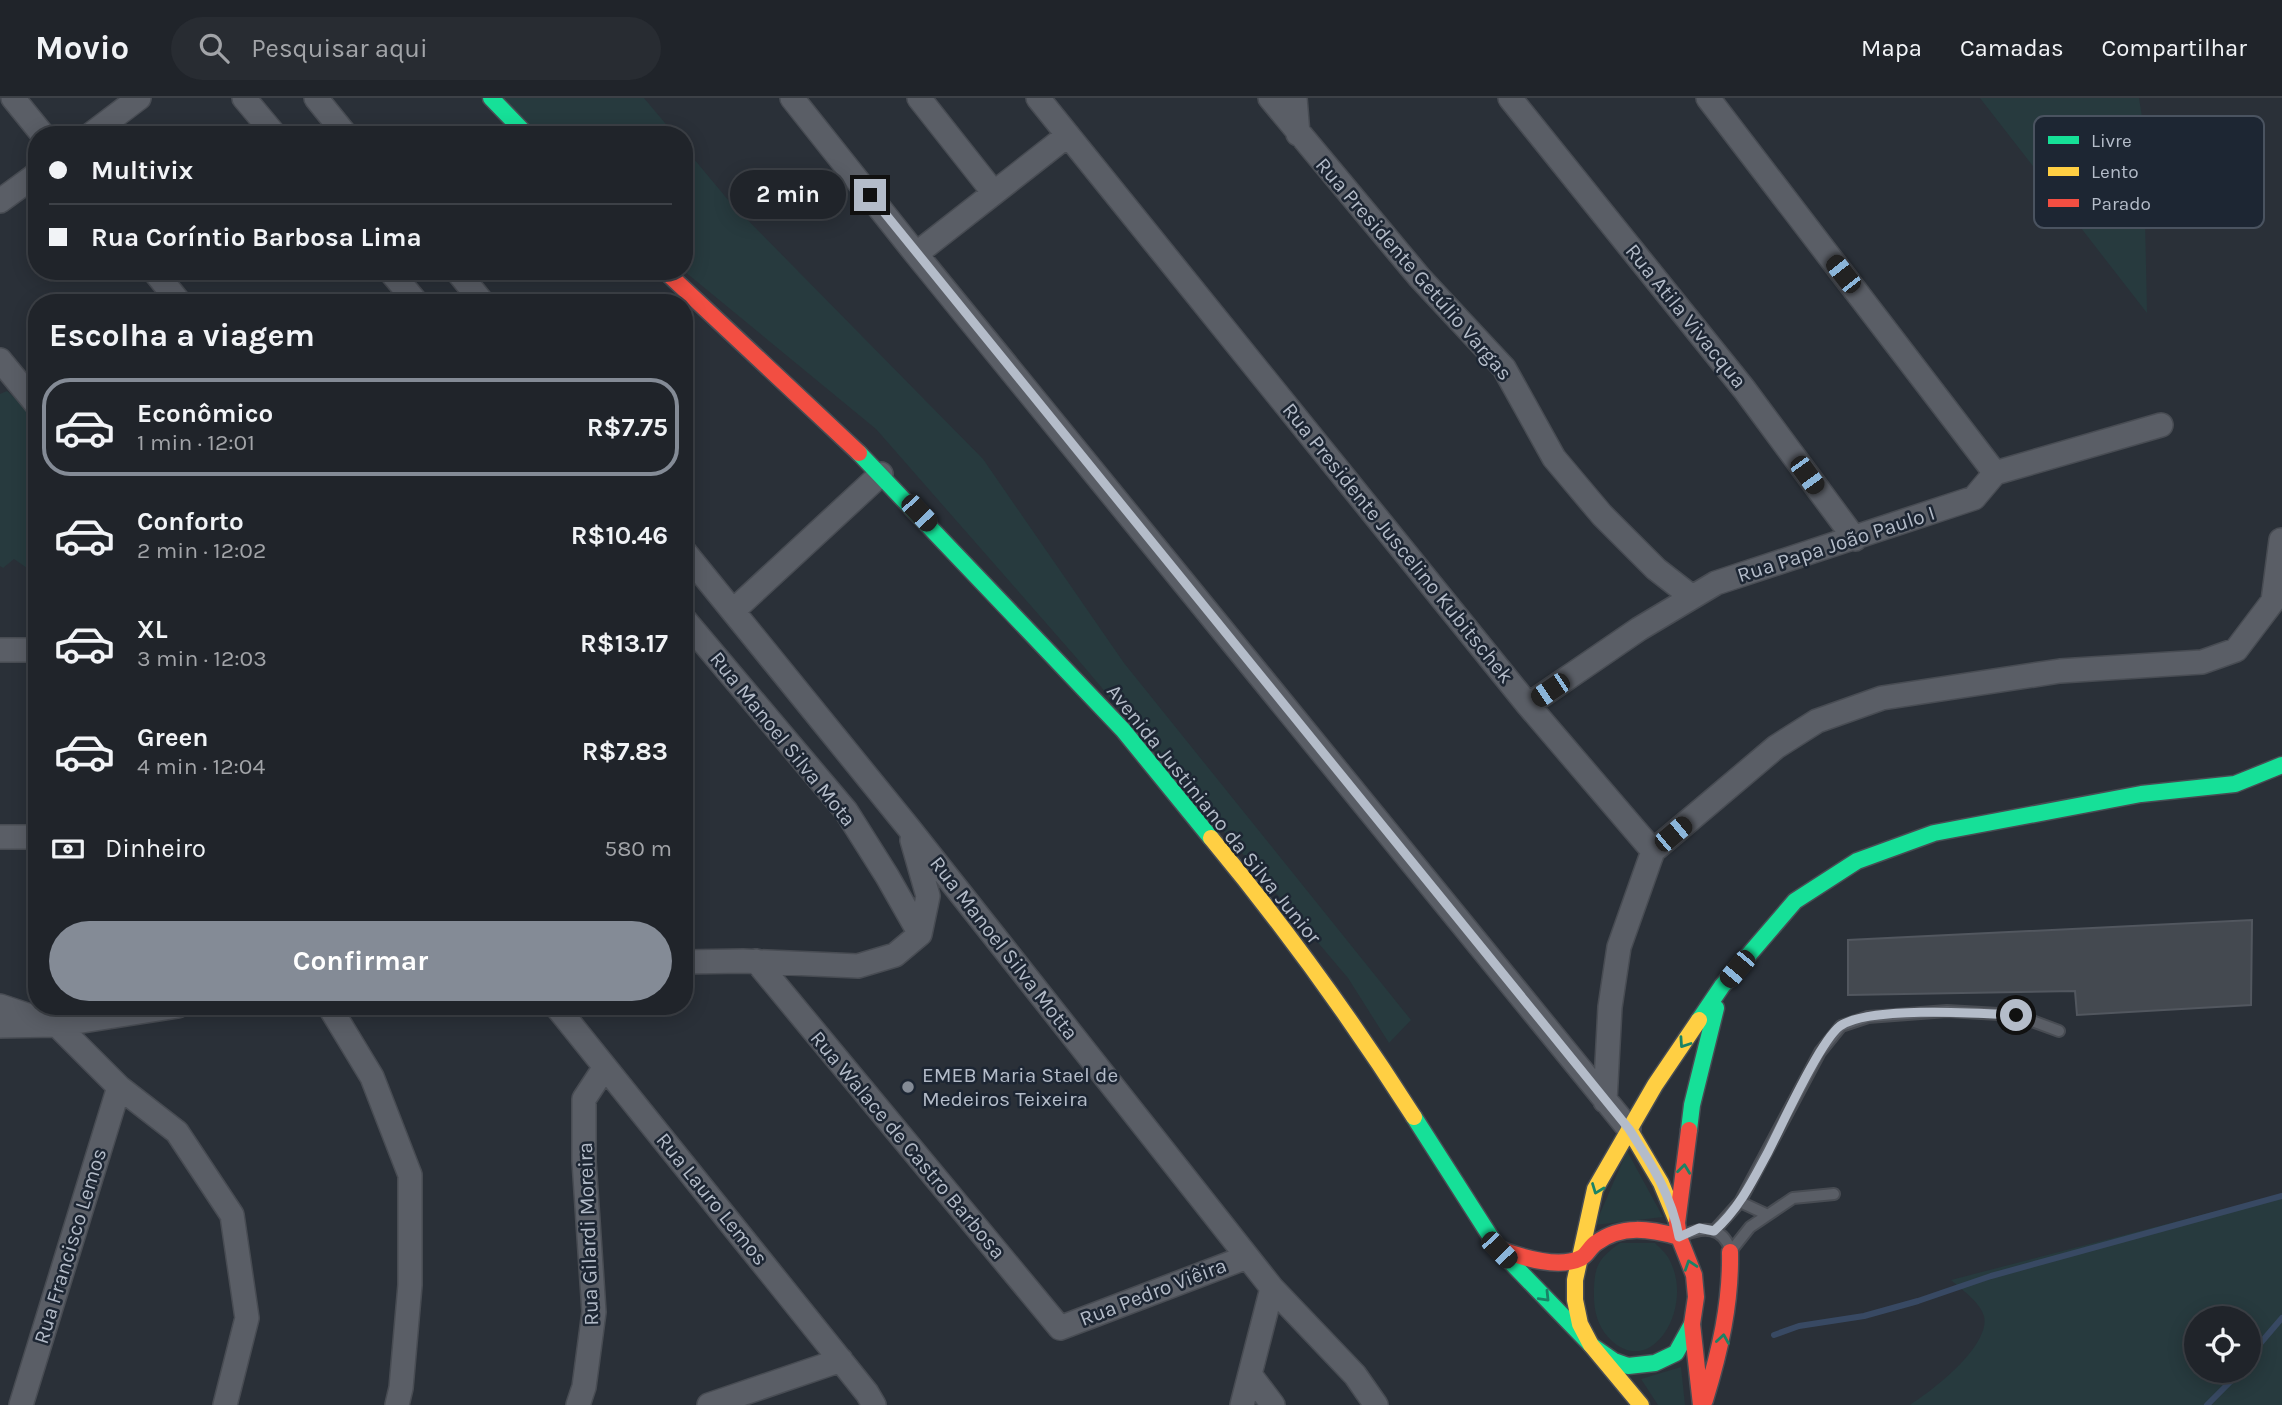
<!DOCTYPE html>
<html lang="pt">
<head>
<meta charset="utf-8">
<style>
	body { margin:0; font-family:Karla,sans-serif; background:#282c32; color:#f1f3f6; height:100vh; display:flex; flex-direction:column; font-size:26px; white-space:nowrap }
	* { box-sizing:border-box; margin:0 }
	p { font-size:23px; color:#a2a4a8 }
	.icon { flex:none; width:38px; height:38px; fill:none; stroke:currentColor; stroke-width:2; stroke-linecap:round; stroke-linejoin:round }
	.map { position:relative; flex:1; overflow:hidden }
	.side { position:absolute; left:28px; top:196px; width:665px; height:721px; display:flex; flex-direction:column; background:#20242a; border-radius:28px; box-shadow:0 4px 18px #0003,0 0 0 2px #3d4147 }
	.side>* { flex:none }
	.banner { position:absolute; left:28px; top:28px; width:665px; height:154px; border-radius:28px; box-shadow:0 4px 18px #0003,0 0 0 2px #3d4147; display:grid; align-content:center; height:154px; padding:0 21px; background:#20242a }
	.tools { position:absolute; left:2184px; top:1208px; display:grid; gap:14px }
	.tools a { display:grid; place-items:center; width:77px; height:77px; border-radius:50%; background:#20242a; box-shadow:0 4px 18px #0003,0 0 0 2px #3d4147; font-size:35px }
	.end { position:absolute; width:32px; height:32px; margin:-16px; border:9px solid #b4bcc9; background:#111; box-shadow:0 0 0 4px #111 }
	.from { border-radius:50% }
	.bubble { position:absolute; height:49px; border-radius:24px; background:#20242a; box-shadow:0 4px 18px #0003,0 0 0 2px #3d4147; font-size:23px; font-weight:700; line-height:49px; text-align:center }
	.car { position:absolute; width:21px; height:42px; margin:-21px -10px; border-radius:9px; box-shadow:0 0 5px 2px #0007; background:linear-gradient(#222 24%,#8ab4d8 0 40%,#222 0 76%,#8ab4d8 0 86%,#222 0) }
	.banner b { display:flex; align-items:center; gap:24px; height:66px; font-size:26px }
	.banner b+b { border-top:2px solid #3d4147 }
	.banner i { width:18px; height:18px; background:#f1f3f6 }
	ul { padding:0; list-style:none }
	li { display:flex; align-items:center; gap:21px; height:98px; margin:0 14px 10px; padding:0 7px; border:4px solid transparent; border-radius:28px }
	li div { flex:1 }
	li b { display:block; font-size:26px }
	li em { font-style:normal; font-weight:700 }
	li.on { border-color:#848b96 }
	li>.icon { width:63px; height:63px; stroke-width:1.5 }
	h2 { padding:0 21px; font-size:32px; line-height:84px }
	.pay { display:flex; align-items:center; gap:18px; height:77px; padding:0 21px; font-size:26px }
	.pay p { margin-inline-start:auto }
	.primary-button { display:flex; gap:14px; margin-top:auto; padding:14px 21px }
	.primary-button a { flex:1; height:80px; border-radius:42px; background:#848b96; color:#fff; font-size:28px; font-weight:700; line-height:80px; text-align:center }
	header { display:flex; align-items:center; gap:42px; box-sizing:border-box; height:98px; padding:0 35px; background:#20242a; border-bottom:2px solid #3d4147 }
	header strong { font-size:33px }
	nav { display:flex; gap:38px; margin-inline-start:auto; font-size:24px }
	.search { width:490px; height:63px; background:#282c32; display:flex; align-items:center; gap:18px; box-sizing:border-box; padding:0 24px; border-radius:38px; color:#a2a4a8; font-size:26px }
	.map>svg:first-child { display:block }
	.green { fill:#273a3e; fill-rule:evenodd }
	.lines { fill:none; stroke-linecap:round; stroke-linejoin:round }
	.stream { stroke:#384963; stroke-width:6 }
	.building { fill:#444950; stroke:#52575f; stroke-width:2 }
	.lane-casing { stroke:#484c53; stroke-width:14 }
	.street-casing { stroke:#484c53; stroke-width:26 }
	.fast-casing { stroke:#484c53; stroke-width:19 }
	.slow-casing { stroke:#484c53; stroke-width:19 }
	.jam-casing { stroke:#484c53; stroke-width:19 }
	.lane { stroke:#5a5e66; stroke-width:10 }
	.street { stroke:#5a5e66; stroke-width:23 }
	.fast { stroke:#16e098; stroke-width:16 }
	.slow { stroke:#ffcf43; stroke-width:16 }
	.jam { stroke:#f24e42; stroke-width:16 }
	.oneway { stroke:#1a8366 }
	.route { stroke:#b4bcc9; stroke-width:9 }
	.poi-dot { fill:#848b96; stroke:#1d2633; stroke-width:2.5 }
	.labels { text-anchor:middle; stroke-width:5; stroke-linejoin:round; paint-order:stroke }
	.street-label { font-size:21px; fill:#b4bcc9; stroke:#1d2633 }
	.poi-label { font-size:21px; fill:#b4bcc9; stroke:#1d2633; text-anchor:start }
	.key { fill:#1d2633; stroke:#4a5360; stroke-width:2 }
	.key-label { font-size:19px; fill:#b4bcc9 }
</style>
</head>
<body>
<header>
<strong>Movio</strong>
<div class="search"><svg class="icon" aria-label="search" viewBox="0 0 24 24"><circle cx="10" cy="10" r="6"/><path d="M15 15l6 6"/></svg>Pesquisar aqui</div>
<nav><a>Mapa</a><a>Camadas</a><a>Compartilhar</a></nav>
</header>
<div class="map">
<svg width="2282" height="1307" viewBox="0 0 2282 1307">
	<rect width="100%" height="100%" fill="#2a3038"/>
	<path class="green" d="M 503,0 L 644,0 L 675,37 L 536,37 Z
		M 1980,0 L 2139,0 L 2143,25 L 2147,215 Z
		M 684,49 L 729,103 L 983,361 L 1124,565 L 1411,922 L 1389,945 L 1348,880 L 1074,557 L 876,331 L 684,173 Z
		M 7,293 L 31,314 L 37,314 L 37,477 L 14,461 L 3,470 L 0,468 L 0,296 Z
		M 1627,1053 L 1663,1119 L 1595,1127 Z
		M 2282,1096 L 2282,1307 L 1910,1307 C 1932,1293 1991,1248 1984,1218 C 1980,1204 1961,1191 1951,1182 ZM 2196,1220 L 2249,1220 L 2249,1272 L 2196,1272 Z
		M 1620,1145 L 1655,1145 C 1660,1150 1666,1155 1669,1161 C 1696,1209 1650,1285 1608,1239 C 1598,1228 1594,1213 1594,1199 C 1594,1170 1596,1162 1620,1145 Z
		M 1681,1269 L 1685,1307 L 1658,1307 L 1641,1281 Z"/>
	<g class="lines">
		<path class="stream" d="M 1774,1237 L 1799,1228 L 1864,1218 L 1918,1203 L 1991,1178 L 2282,1098
			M 2249,1262 L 2258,1248 L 2282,1220
			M 2207,1307 L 2242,1272"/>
	</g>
	<path class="building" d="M 2252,822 L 2251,907 L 2077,917 L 2075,893 L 1848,897 L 1848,842 Z"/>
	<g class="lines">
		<defs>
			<path id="lane" d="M 1740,1104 L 1768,1117
				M 1714,1133 L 1740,1104 L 1820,954 L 1841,928 L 1868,919 L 1947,913 L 2016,917 L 2059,933
				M 1684,1137 C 1703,1129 1722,1128 1730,1151
				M 1731,1153 L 1750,1129 L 1793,1100 L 1834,1096"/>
			<path id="street" d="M 13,0 L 43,37
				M 244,0 L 275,37
				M 316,0 L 346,37
				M 792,0 L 916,156 L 1629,1031
				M 919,0 L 994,95
				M 1038,0 L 1528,607 L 1653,753 L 1619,849 L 1610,909 L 1605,1003
				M 1270,0 L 1420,180 L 1504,270 L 1554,360 L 1602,417 L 1656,471 L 1692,499
				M 1295,0 L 1298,36
				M 1510,0 L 1744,291 L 1855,441
				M 1708,0 L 1995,375
				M 90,37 L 139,0
				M 0,103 L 37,76
				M 916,156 L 1068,37
				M 154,173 L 180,205
				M 390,173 L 417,205
				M 457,173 L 483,205
				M 0,262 L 37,307
				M 684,453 L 908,729 L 1272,1190 L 1355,1277 L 1376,1307
				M 733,513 L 881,376
				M 684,521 L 846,713 L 887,778 L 920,836
				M 0,552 L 37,552
				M 1528,607 L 1639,531 L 1716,485 L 1974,400 L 1995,375 L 2161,327
				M 0,739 L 37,739
				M 1653,753 L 1776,649 L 1817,623 L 1882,600 L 2060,573 L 2202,564 L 2236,552 L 2273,503 L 2281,442
				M 756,863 L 1060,1230 L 1247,1159
				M 684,864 L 743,863 L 858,868 L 895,857 L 920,836 L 928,798 L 912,742
				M 0,908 L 57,927 L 119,989 L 177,1034 L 232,1117 L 247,1220 L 225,1307
				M 329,908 L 372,979 L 410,1077 L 410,1187 L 401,1290 L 397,1307
				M 556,908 L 867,1295 L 874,1307
				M 0,928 L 57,927 L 178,908
				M 1251,1278 L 1273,1307
				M 21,1307 L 119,989
				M 578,1307 L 584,1289 L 594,1214 L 584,1063 L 584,1001 L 605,969
				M 709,1307 L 841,1262
				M 1242,1307 L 1272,1190"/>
			<path id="fast" d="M 491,0 L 527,37
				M 859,355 L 1123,632 L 1211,740
				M 1699,922 L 1722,888 L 1795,803 L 1857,763 L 1934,735 L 2141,696 L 2235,686 L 2282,667
				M 1414,1019 L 1499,1152 L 1591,1247 L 1614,1263 L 1628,1268 L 1655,1265 L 1676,1255 L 1692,1226
				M 1689,1032 L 1692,1007 L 1716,910"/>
			<path id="slow" d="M 1211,740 C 1285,829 1352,922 1414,1019
				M 1629,1031 L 1661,1085 L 1676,1121
				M 1641,1307 L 1591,1247 L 1580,1226 L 1575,1202 L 1575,1182 L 1595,1091 L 1655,987 L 1699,922"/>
			<path id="jam" d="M 665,173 L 859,355
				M 1689,1032 L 1677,1125 L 1679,1139 L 1694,1177 L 1696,1199 L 1692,1226 L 1701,1307
				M 1502,1152 C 1524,1160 1559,1171 1581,1160 C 1587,1157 1590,1149 1596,1145 C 1622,1126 1650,1131 1679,1139
				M 1705,1302 C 1720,1253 1731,1205 1730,1154"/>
		</defs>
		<use href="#lane" class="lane-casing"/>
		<use href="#street" class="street-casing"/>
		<use href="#fast" class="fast-casing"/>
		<use href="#slow" class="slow-casing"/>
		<use href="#jam" class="jam-casing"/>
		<use href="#lane" class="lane"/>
		<use href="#street" class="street"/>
		<use href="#fast" class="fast"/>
		<use href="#slow" class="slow"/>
		<use href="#jam" class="jam"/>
	</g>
	<defs><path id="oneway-chevron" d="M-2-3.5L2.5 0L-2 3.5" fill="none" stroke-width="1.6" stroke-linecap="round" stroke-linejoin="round" transform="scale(1.75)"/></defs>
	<g class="oneway">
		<use href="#oneway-chevron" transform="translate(1684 945) rotate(124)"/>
		<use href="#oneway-chevron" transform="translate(1684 1071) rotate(-83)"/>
		<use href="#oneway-chevron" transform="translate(1597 1091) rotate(111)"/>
		<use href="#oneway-chevron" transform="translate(1690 1167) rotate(-108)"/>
		<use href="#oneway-chevron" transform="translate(1545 1199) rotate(46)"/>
		<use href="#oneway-chevron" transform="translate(1723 1241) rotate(-81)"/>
	</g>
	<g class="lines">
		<path class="route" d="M 870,97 L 1629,1031 C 1651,1065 1672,1098 1679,1139 L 1699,1130 L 1714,1133 C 1739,1111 1753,1082 1768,1054 C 1782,1027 1820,943 1840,928 C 1869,908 1979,915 2016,917"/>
	</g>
	<circle class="poi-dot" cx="908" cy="989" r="7"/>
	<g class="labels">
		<g class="street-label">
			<text transform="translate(1414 171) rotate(49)" y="7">Rua Presidente Getúlio Vargas</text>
			<text transform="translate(1686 218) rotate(51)" y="7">Rua Atila Vivacqua</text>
			<text transform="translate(1398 445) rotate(51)" y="7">Rua Presidente Juscelino Kubitschek</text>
			<text transform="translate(1836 446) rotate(-18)" y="7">Rua Papa João Paulo I</text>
			<text transform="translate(783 641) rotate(51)" y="7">Rua Manoel Silva Mota</text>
			<text transform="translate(1214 716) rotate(51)" y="7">Avenida Justiniano da Silva Junior</text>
			<text transform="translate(1004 850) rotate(52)" y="7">Rua Manoel Silva Motta</text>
			<text transform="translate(908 1047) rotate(50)" y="7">Rua Walace de Castro Barbosa</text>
			<text transform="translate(712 1101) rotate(51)" y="7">Rua Lauro Lemos</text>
			<text transform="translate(588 1136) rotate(-92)" y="7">Rua Gilardi Moreira</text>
			<text transform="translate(70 1148) rotate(-73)" y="7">Rua Francisco Lemos</text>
			<text transform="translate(1153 1194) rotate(-21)" y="7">Rua Pedro Viêira</text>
		</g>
		<g class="poi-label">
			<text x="922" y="984">EMEB Maria Stael de<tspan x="922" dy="24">Medeiros Teixeira</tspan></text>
		</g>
	</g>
	<rect x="2034" y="18" width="230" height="112" rx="10" class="key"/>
	<rect x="2048" y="38" width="31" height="8" fill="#16e098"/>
	<rect x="2048" y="69" width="31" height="9" fill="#ffcf43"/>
	<rect x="2048" y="101" width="31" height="8" fill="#f24e42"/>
	<g class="key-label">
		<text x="2091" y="49">Livre</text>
		<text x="2091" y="80">Lento</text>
		<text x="2091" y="112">Parado</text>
	</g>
</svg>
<div class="tools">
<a><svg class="icon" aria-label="locate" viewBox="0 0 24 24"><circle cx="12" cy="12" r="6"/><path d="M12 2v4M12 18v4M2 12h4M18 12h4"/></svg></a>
</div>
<i class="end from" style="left:2016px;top:917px"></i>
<i class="end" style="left:870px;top:97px"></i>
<div class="bubble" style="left:730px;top:72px;width:116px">2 min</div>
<i class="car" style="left:1843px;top:176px;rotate:322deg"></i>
<i class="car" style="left:1807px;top:377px;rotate:144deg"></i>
<i class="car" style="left:919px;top:415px;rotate:137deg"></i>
<i class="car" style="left:1550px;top:592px;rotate:236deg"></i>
<i class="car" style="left:1673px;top:736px;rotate:50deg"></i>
<i class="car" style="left:1737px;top:871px;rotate:220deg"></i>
<i class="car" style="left:1499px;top:1152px;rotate:136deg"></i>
<div class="banner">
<b><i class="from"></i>Multivix</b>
<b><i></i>Rua Coríntio Barbosa Lima</b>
</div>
<section class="side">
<h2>Escolha a viagem</h2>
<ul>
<li class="on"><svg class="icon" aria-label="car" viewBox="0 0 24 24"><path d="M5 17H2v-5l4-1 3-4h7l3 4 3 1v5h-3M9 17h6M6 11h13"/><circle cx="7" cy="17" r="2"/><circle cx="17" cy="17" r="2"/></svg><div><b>Econômico</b><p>1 min · 12:01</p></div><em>R$7.75</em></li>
<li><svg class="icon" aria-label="car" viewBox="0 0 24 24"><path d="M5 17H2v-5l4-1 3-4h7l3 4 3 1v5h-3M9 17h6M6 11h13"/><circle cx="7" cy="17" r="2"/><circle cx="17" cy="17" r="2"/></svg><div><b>Conforto</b><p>2 min · 12:02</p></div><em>R$10.46</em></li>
<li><svg class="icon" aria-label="car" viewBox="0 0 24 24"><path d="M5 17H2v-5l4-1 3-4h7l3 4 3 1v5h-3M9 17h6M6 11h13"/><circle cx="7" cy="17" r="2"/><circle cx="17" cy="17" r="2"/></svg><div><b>XL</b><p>3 min · 12:03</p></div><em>R$13.17</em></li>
<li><svg class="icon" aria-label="car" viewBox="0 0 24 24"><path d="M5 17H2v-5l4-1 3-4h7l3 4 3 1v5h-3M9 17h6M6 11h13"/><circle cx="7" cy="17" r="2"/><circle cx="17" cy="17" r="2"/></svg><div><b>Green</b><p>4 min · 12:04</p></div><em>R$7.83</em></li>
</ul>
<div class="pay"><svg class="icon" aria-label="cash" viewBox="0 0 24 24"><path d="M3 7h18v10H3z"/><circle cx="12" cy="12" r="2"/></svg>Dinheiro<p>580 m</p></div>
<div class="primary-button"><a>Confirmar</a></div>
</section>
</div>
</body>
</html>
